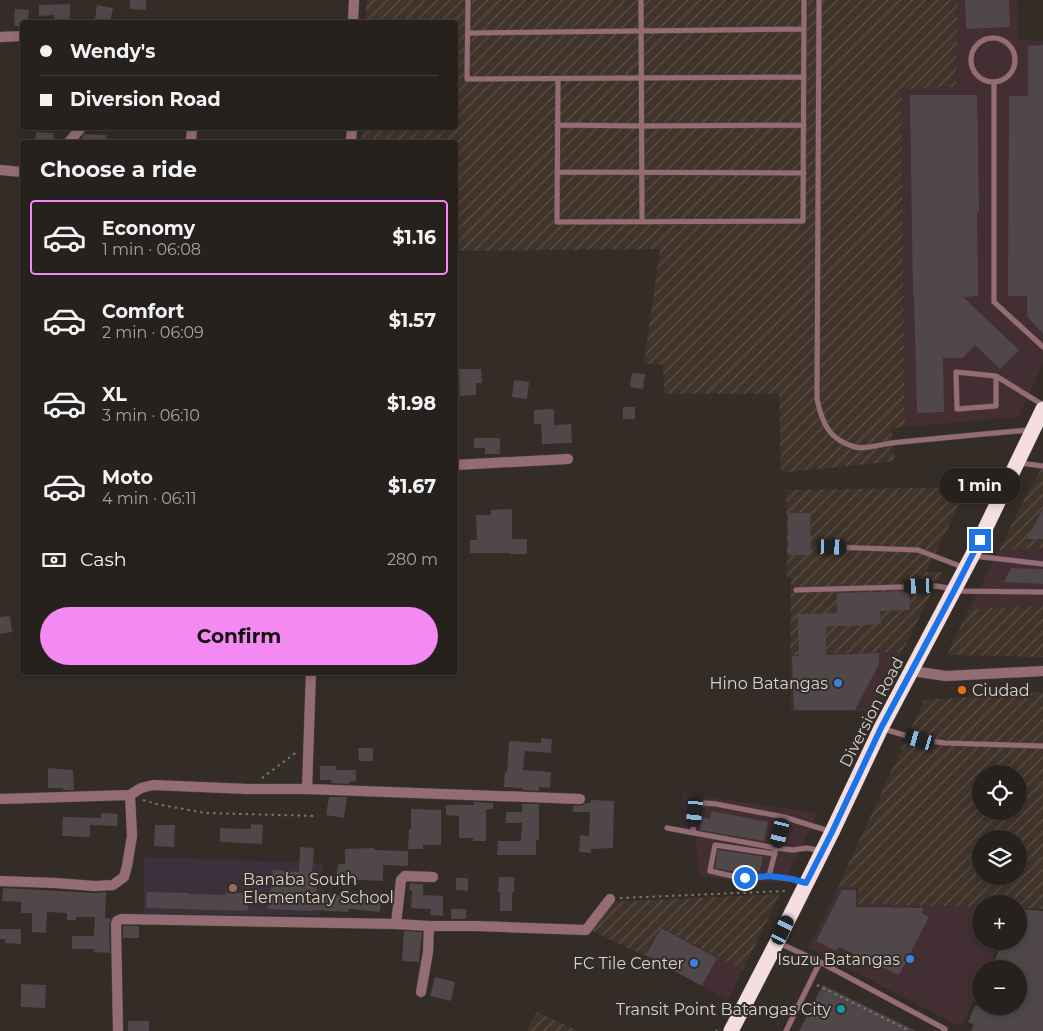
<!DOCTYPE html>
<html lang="en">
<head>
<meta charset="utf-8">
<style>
	body { margin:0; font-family:Montserrat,sans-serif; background:#2e2926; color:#f1f3f6; height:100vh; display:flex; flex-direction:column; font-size:19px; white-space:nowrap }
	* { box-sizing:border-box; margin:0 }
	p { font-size:16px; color:#a4a3a4 }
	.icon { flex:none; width:28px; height:28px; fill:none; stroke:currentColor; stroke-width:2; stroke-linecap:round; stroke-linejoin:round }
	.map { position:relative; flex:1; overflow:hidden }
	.details { position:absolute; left:20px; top:140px; width:438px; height:535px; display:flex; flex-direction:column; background:#26211d; border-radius:5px; box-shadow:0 2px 8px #0003,0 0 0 1px #423e3b }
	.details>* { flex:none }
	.top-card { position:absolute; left:20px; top:20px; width:438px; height:110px; border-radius:5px; box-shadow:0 2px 8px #0003,0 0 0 1px #423e3b; display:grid; align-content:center; height:110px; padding:0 20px; background:#26211d }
	.controls { position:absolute; left:972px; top:765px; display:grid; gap:10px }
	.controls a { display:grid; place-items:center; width:55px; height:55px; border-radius:50%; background:#26211d; box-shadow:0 2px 8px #0003,0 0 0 1px #423e3b; font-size:25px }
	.end { position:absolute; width:22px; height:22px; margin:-11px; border:6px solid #1a73e8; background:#fff; box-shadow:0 0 0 2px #fff }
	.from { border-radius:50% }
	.bubble { position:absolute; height:35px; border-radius:18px; background:#26211d; box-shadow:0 2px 8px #0003,0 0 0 1px #423e3b; font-size:16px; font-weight:700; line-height:35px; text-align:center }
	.car { position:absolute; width:15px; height:30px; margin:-15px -8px; border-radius:6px; box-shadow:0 0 4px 1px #0007; background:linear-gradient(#222 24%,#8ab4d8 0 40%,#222 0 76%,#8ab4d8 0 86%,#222 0) }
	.top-card b { display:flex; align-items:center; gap:18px; height:48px; font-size:19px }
	.top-card b+b { border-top:1px solid #423e3b }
	.top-card i { width:12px; height:12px; background:#f1f3f6 }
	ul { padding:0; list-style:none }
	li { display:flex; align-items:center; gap:15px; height:75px; margin:0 10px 8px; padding:0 10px; border:2px solid transparent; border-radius:5px }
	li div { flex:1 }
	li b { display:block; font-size:19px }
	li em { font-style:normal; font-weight:700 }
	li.on { border-color:#f389f1 }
	li>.icon { width:45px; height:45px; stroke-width:1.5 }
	h2 { padding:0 20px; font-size:22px; line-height:60px }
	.pay { display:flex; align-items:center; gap:12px; height:55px; padding:0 20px; font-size:19px }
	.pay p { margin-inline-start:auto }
	.cta { display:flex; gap:10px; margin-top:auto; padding:10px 20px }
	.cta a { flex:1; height:58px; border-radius:30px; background:#f389f1; color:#111; font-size:20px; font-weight:700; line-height:58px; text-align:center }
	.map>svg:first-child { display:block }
	.commercial { fill:#422e33 }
	.industrial { fill:url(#industrial-furrows); fill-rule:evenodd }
	.education { fill:#3d303d }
	.building { fill:#50474b }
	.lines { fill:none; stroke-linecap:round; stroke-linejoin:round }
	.lane-casing { stroke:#4d4742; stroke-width:6 }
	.street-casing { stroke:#4d4742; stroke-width:11 }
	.highway-casing { stroke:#4d4742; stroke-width:16 }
	.path { stroke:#7c7672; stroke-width:2; stroke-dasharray:2.5 4; stroke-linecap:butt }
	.lane { stroke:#966c74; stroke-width:5 }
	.street { stroke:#966c74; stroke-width:10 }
	.highway { stroke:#f4dee1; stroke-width:15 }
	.route { stroke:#1a73e8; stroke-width:6 }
	.shop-dot { fill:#3f7fe0; stroke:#332c27; stroke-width:2 }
	.food-dot { fill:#e8710a; stroke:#332c27; stroke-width:2 }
	.education-dot { fill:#8d6e63; stroke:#332c27; stroke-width:2 }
	.culture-dot { fill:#0f9aa8; stroke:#332c27; stroke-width:2 }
	.labels { text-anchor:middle; stroke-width:4; stroke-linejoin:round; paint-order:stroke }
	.poi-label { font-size:16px; fill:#d8d3d0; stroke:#332c27; text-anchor:end }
	.street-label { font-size:16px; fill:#d8d3d0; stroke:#332c27 }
</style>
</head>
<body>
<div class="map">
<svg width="1043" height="1031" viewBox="0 0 1043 1031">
	<defs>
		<pattern id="industrial-furrows" width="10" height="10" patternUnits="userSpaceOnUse" patternTransform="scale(1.25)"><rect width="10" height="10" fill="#40332a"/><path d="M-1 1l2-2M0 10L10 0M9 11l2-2" fill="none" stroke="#5b5048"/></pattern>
	</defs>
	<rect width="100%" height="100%" fill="#332c27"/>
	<path class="commercial" d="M 958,0 L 1017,0 L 1018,39 L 1043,41 L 1043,364 L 1018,417 L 905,427 L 901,89 L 956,86 Z
		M 1043,548 L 1043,606 L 969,609 L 999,550 Z
		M 902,652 L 872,711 L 791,711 L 790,655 Z
		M 683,793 L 818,813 L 785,881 L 744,883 L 698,875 L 696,837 L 684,834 Z
		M 859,886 L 859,904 L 981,907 L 981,941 L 1001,941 L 988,969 L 981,969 L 981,984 L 961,1027 L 808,948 L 838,887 Z
		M 661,927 L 743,970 L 728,1000 L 645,956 Z"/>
	<path class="industrial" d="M 366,0 L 958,0 L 956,87 L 901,89 L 905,427 L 891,428 L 895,461 L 781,473 L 779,394 L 664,394 L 663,365 L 644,363 L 660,249 L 455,251 L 455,142 L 362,142 L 363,128 L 455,128 L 455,22 L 366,22 Z
		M 1043,466 L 1043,548 L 999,550 L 1024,500 Z
		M 968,487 L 926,572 L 942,572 L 902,652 L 790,655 L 791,578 L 787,577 L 786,490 Z
		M 1043,606 L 1043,657 L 947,655 L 969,609 Z
		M 1043,692 L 1043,909 L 1019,908 L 1019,904 L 981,904 L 981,907 L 858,904 L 859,886 L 838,887 L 924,700 ZM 981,774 L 1019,774 L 1019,811 L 981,811 ZM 981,839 L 1019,839 L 1019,876 L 981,876 Z
		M 780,894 L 743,970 L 661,927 L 645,956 L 590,930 L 611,902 Z
		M 537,1012 L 579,1031 L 526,1031 Z"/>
	<path class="education" d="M 144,857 L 323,863 L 320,915 L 144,914 Z"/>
	<path class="building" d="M 130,0 L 146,0 L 146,10 L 130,9 Z
		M 965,0 L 1009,0 L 1010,27 L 966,29 Z
		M 70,4 L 70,22 L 55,22 L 54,15 L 39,16 L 39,5 Z
		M 97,5 L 113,8 L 110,22 L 95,19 Z
		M 15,9 L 29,10 L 28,22 L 22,22 L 22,27 L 14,26 Z
		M 1043,45 L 1043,334 L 1027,316 L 1027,296 L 1008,296 L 1009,96 L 1028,96 L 1028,46 Z
		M 910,95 L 977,95 L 979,212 L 977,212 L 978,296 L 963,297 L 1019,350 L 1000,369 L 975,345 L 963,358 L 943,358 L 944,412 L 917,413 L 914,297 L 913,297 Z
		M 36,132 L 54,133 L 53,142 L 35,142 Z
		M 84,134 L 106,135 L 106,142 L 82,142 L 82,138 Z
		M 459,369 L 481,369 L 482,383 L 476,383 L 476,395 L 460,396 Z
		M 632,373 L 645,374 L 643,389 L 630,387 Z
		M 514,380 L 529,382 L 527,399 L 512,397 Z
		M 623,407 L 635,407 L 635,419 L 623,419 Z
		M 554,409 L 554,425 L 571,424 L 572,443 L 542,444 L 541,424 L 534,424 L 534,410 Z
		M 474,438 L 500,438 L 500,454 L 485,454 L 485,448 L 474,448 Z
		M 512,509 L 512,539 L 527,539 L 527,554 L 510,554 L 510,553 L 470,553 L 470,540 L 477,540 L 476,515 L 491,515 L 491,510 Z
		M 1043,509 L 1043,539 L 1027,539 Z
		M 788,513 L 810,513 L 811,555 L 788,555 Z
		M 1011,568 L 1043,569 L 1043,584 L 1004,582 Z
		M 909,591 L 910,610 L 880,611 L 881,624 L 826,627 L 826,655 L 879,653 L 879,664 L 855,710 L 794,710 L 792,656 L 799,656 L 798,614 L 837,613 L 837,593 Z
		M 10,616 L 12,632 L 0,634 L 0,617 Z
		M 541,738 L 552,739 L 551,753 L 525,751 L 523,770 L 551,772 L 550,788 L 539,787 L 539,791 L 523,790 L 523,788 L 504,787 L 505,772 L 507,772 L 509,741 L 541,743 Z
		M 358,748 L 373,748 L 373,761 L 359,761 Z
		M 320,766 L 336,766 L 336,770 L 356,770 L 356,781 L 349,782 L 349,784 L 331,783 L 331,780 L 320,780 Z
		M 48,768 L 73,770 L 74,790 L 63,790 L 63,788 L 48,788 Z
		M 329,797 L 347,797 L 344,818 L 326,815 Z
		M 591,800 L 614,801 L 613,848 L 591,849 L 591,853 L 579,852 L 580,835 L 589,836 L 590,812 L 573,812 L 573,806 L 583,805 L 586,803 L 590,803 Z
		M 474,802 L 493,803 L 493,809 L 486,809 L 486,841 L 473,841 L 473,838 L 459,838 L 459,816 L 446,815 L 446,805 L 474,805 Z
		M 522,804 L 539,804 L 539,840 L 536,840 L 536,855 L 497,855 L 498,841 L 521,841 L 522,823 L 506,823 L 506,812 L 522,812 Z
		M 411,809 L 441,810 L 441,845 L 423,845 L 423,849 L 408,849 L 409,829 L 411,829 Z
		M 712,811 L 768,822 L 764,841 L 700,830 L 702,817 L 710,819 Z
		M 101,813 L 118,814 L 117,826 L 90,825 L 90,837 L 62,836 L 63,817 L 101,818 Z
		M 251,824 L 263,825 L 262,844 L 220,842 L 220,828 L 251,829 Z
		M 155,825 L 175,825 L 174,847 L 154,846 Z
		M 300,847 L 314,848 L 312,873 L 317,873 L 316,894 L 381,898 L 380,912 L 349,909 L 348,912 L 312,910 L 312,911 L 268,909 L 269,891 L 271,891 L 273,870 L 299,872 Z
		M 374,848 L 374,850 L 408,851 L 408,866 L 383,865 L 383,881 L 336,879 L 338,864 L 345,864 L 345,849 Z
		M 718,850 L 761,856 L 763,857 L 759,873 L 750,874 L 715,868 Z
		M 499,877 L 514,877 L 514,892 L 512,892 L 512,911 L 500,911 L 500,892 L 498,892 Z
		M 456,878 L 468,878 L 468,891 L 456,890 Z
		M 410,883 L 423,884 L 423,895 L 443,896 L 443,916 L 430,915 L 431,909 L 411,908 L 412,890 L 409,890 Z
		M 3,888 L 95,893 L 106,892 L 105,918 L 111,919 L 109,924 L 110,953 L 94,952 L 94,949 L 72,949 L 72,936 L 94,936 L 95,917 L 76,917 L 76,920 L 67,920 L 67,913 L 47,912 L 46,933 L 32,932 L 32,913 L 21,913 L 21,902 L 2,901 Z
		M 842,890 L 856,890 L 856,907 L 923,908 L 922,913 L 929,917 L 899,975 L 839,947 L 836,951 L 816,941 Z
		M 147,892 L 189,893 L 189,894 L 225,895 L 226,893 L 248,893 L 248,911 L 146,908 Z
		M 451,909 L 466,909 L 466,919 L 451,919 Z
		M 1019,909 L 1043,911 L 1043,1031 L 971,1031 L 974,1025 L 968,1022 L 975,1006 L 1019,1006 L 1019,969 L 991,969 L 1003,941 L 1019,941 Z
		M 123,926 L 139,926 L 139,938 L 123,938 Z
		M 661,928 L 717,958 L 702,986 L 646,955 Z
		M 0,929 L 21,929 L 21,944 L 5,943 L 5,939 L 0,939 Z
		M 404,931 L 422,932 L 419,962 L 402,961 Z
		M 435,977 L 455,982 L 451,1001 L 430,996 Z
		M 21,984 L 46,985 L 45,1008 L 21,1007 Z
		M 823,985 L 916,1031 L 799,1031 Z
		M 128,1021 L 149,1021 L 149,1031 L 128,1031 Z"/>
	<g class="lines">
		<defs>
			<path id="lane" d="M 468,0 L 467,79 L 804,77
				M 641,0 L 642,221
				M 819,0 L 817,399 C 822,423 829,440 855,447 C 866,450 881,444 892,443 C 938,438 984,434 1029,430
				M 468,33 L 804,29
				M971 60a22 22 0 1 1 44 0a22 22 0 1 1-44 0Z
				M 558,79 L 557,222 L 803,221 L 804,0
				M 994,83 L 994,302 L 1043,347
				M 557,125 L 642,126 L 804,125
				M 557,172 L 804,173
				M 996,376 L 996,406 L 957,409 L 956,372 L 996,376 L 1043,405
				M 1019,463 L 1043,466
				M 832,547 L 918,550 L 965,568
				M 974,556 L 1043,564
				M 796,590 L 936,586 L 948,588 L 954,591 L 1043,592
				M 884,729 L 920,740 L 945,743 L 1043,746
				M 667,828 L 776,848 L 793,850 L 807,848 L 821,851
				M 693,832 L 695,812 L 698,805 L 705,803 L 716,804 L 784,817 L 829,831
				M 775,854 L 715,845 L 710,871 L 745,879 L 769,876 L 791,879 L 805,883
				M 769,876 L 784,817
				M 779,943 L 820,962 L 945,1029 L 944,1031
				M 786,1031 L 820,962"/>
			<path id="street" d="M 353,22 L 354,0
				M 0,37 L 22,36
				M 69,142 L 80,129
				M 191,142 L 192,128
				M 351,142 L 352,128
				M 0,170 L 22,172
				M 455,465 L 568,459
				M 912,671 L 946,676 L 1043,671
				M 307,789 L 311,672
				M 0,799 L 130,795 L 141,788 L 153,785 L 248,789 L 307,789 L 580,799
				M 0,881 L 55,883 L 95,886 L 113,885 L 124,877 L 127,866 L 132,836 L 130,795
				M 396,924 L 401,880 L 405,876 L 433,877
				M 421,992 L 428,952 L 429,926
				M 118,1031 L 116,924 L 117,921 L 121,919 L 396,924 L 429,926 L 476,926 L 586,930 L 610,899"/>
			<path id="highway" d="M 731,1031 L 777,942 L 832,832 L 881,728 L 972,556 L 1043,409"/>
		</defs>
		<use href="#lane" class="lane-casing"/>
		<use href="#street" class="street-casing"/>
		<use href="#highway" class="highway-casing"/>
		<path class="path" d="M 262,778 L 298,751
			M 143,800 L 156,804 L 205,813 L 317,816
			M 620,898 L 786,891
			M 817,985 L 910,1031
			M 716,1031 L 717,1030"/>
		<use href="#lane" class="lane"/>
		<use href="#street" class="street"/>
		<use href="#highway" class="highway"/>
	</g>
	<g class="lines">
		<path class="route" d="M 745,878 L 769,876 L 792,879 L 806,883 L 832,832 L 881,728 L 954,591 L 980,540"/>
	</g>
	<g class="shop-dot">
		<circle cx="838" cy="683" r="5"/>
		<circle cx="910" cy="959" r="5"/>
		<circle cx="694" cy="963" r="5"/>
	</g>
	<circle class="food-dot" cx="962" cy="690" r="5"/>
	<circle class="education-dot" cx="233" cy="888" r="5"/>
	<circle class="culture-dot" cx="841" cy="1009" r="5"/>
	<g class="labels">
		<g class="poi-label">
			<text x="828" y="689">Hino Batangas</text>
			<text x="972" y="696" text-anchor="start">Ciudad</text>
			<text x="243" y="885" text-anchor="start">Banaba South<tspan x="243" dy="18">Elementary School</tspan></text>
			<text x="900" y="965">Isuzu Batangas</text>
			<text x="684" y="969">FC Tile Center</text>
			<text x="831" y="1015">Transit Point Batangas City</text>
		</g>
		<g class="street-label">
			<text transform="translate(871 712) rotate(-63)" y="6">Diversion Road</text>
		</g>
	</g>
</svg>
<div class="controls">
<a><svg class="icon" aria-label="locate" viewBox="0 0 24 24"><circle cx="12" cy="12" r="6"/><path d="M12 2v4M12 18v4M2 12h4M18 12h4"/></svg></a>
<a><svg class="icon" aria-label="layers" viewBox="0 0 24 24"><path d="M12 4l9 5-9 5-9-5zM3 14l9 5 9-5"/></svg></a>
<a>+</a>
<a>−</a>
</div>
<i class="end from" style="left:745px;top:878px"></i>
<i class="end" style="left:980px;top:540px"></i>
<div class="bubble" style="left:939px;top:468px;width:82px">1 min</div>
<i class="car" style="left:832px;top:547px;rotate:92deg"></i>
<i class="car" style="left:919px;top:586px;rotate:268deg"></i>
<i class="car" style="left:920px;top:740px;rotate:286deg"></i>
<i class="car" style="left:695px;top:812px;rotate:186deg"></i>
<i class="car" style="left:780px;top:833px;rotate:193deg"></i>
<i class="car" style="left:783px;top:930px;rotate:26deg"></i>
<div class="top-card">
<b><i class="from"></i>Wendy's</b>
<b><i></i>Diversion Road</b>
</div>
<section class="details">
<h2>Choose a ride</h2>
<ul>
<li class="on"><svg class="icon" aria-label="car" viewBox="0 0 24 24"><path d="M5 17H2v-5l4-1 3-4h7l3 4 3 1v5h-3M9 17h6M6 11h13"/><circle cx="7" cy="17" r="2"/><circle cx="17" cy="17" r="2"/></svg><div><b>Economy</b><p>1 min · 06:08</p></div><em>$1.16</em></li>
<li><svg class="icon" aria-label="car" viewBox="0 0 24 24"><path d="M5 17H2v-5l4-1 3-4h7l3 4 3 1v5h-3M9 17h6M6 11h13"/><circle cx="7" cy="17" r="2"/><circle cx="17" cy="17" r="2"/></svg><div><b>Comfort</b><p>2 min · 06:09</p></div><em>$1.57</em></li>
<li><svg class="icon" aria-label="car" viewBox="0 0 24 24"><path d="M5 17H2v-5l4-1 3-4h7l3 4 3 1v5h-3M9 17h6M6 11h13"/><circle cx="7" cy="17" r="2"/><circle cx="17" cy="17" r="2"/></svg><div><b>XL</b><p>3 min · 06:10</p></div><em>$1.98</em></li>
<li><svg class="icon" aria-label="car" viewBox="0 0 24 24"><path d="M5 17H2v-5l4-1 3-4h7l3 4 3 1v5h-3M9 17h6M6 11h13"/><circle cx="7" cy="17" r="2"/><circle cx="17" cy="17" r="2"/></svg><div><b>Moto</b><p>4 min · 06:11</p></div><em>$1.67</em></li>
</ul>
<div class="pay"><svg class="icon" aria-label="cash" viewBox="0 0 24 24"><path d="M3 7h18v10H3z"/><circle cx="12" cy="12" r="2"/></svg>Cash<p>280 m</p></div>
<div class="cta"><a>Confirm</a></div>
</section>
</div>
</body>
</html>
